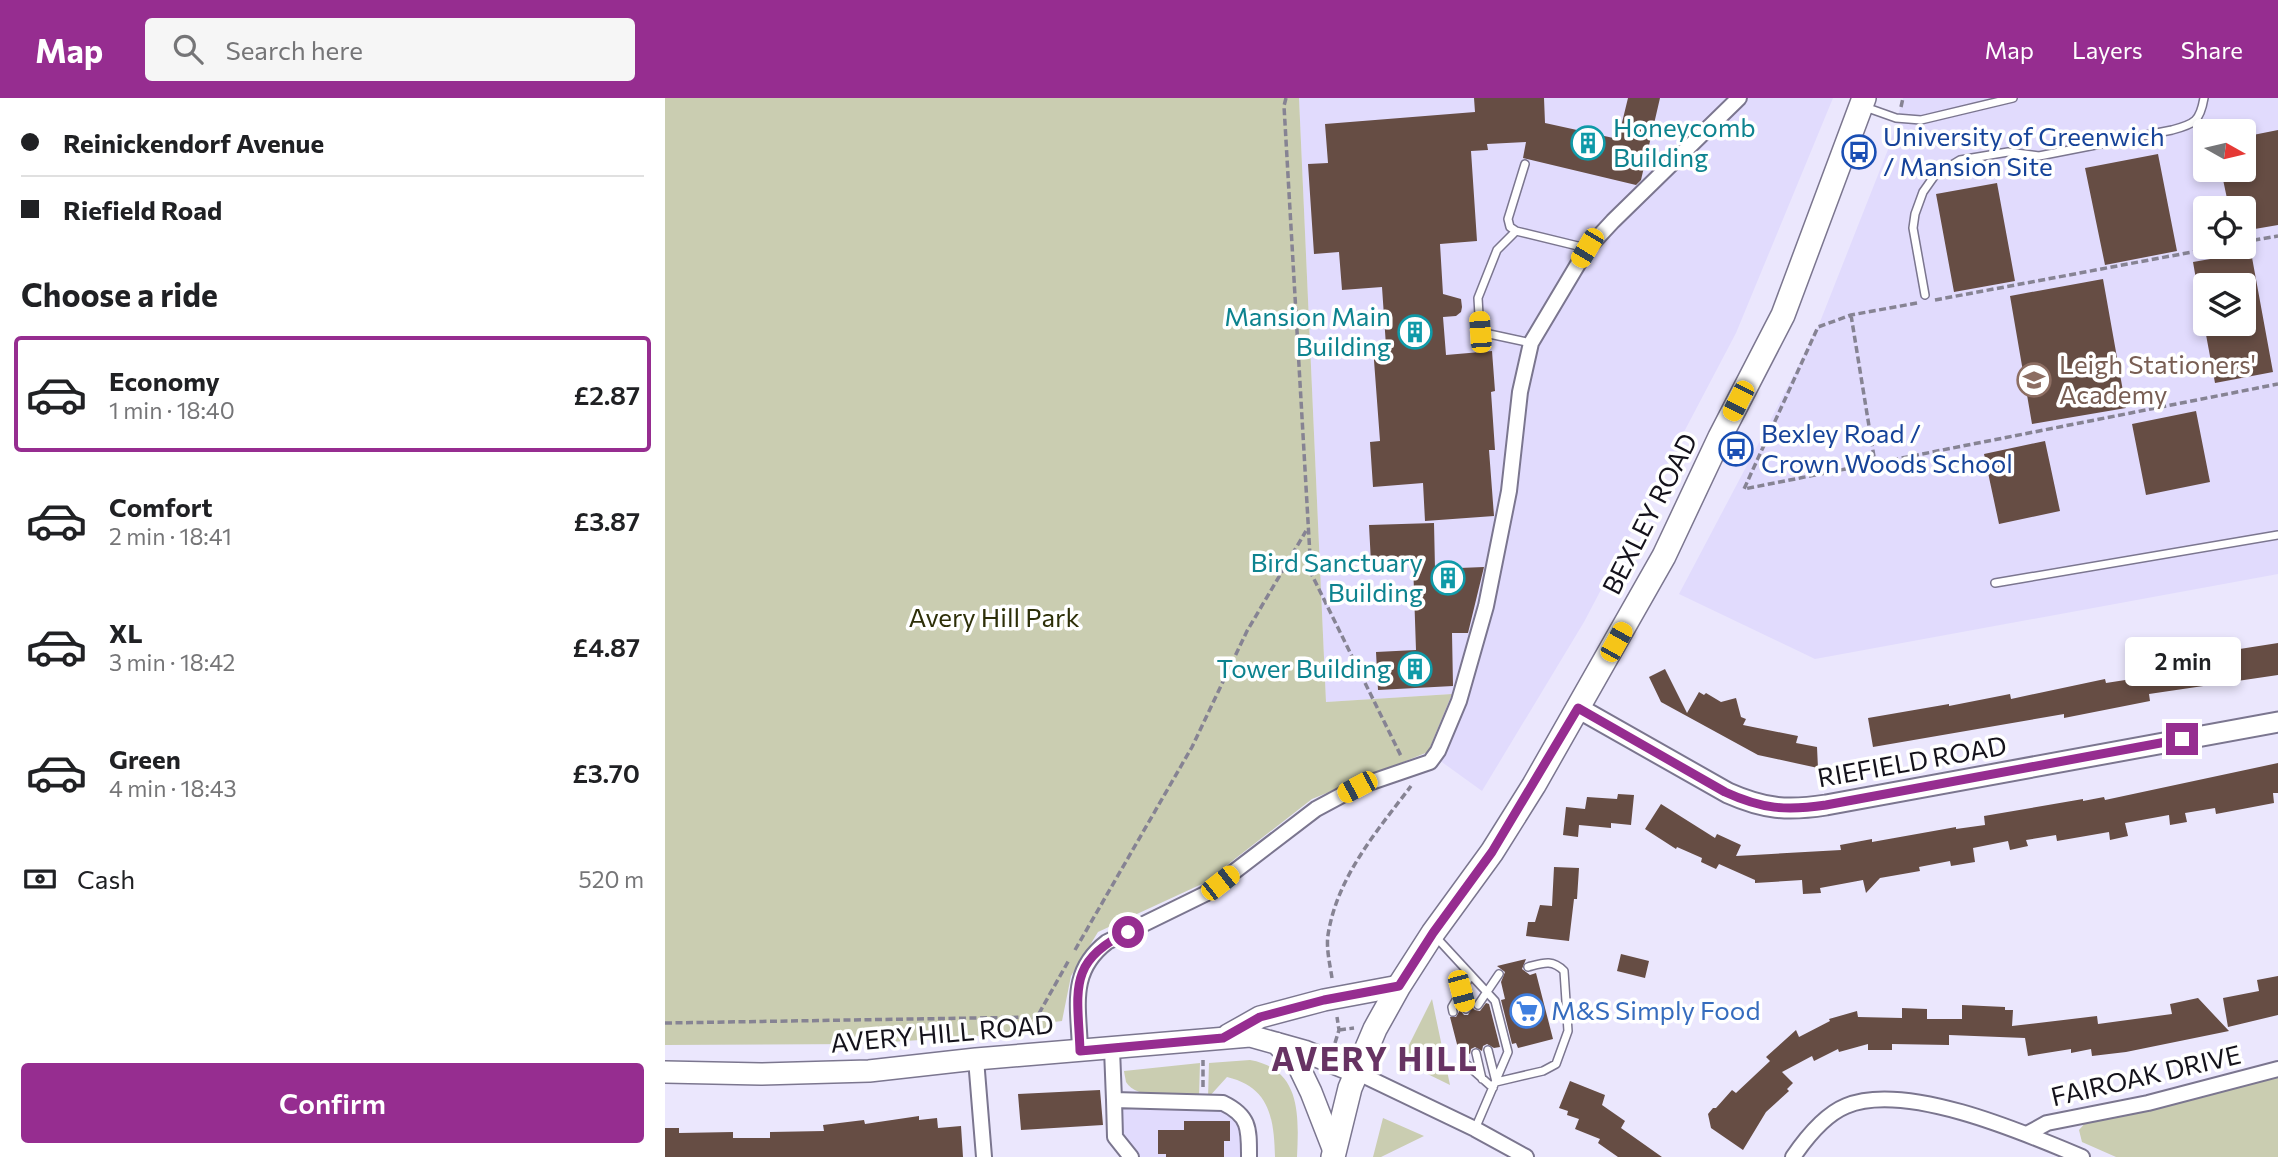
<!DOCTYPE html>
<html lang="en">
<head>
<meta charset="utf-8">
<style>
	body { margin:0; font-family:Commissioner,sans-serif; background:#f6f6f6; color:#202124; height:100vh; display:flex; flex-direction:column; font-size:26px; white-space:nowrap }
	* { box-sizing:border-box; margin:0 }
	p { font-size:23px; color:#757577 }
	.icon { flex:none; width:38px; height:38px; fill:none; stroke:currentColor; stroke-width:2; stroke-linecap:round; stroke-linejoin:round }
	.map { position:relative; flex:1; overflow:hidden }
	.side { display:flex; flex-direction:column; background:#fff; width:665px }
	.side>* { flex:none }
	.banner { display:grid; align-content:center; height:154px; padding:0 21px; background:#fff }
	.needle { width:46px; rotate:98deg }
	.fabs { position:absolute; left:1528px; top:21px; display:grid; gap:14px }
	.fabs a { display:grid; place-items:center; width:63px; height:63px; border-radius:7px; background:#fff; box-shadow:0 4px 10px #0003; font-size:35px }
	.end { position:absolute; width:32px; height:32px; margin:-16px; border:9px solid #962d90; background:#fff; box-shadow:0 0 0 4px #fff }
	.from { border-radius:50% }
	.bubble { position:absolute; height:49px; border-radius:7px; background:#fff; box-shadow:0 4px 10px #0003; font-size:23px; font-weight:600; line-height:49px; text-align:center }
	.car { position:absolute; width:21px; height:42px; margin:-21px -10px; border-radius:9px; box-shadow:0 0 5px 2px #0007; background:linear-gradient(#f5c518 24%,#345 0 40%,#f5c518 0 76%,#345 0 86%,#f5c518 0) }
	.banner b { display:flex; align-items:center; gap:24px; height:66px; font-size:26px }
	.banner b+b { border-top:2px solid #e0e0e0 }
	.banner i { width:18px; height:18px; background:#202124 }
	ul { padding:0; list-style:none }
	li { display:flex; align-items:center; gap:21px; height:116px; margin:0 14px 10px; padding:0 7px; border:4px solid transparent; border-radius:7px }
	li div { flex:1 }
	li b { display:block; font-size:26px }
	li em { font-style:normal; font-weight:600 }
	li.selected { border-color:#962d90 }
	li>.icon { width:63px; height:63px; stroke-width:1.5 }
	h2 { padding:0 21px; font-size:32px; line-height:84px }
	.pay { display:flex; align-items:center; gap:18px; height:77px; padding:0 21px; font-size:26px }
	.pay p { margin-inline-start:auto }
	.action { display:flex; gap:14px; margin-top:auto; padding:14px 21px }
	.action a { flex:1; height:80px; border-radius:7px; background:#962d90; color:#fff; font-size:28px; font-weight:600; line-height:80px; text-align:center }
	header { display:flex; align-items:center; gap:42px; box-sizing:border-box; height:98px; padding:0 35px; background:#962d90; color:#fff }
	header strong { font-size:33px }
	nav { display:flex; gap:38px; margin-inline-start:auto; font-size:24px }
	.search { width:490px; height:63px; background:#f6f6f6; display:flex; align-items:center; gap:18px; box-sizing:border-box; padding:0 24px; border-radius:7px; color:#757577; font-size:26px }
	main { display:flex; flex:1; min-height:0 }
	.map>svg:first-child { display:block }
	.built { fill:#e1dbfd; fill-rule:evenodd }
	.green { fill:#cacdb1 }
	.building { fill:#664d44 }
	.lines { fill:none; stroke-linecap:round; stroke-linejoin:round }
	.service-casing { stroke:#7b768f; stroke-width:10 }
	.minor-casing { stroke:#7b768f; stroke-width:18 }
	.tertiary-casing { stroke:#7b768f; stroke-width:23 }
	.secondary-casing { stroke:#7b768f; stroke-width:24 }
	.primary-casing { stroke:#7b768f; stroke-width:26 }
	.path { stroke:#868393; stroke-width:3.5; stroke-dasharray:7 3.5; stroke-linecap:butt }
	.service { stroke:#fff; stroke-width:7 }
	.minor { stroke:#fff; stroke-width:14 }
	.tertiary { stroke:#fff; stroke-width:19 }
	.secondary { stroke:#fff; stroke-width:21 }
	.primary { stroke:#fff; stroke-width:23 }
	.route { stroke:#962d90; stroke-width:9 }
	.labels { text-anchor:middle; stroke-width:7; stroke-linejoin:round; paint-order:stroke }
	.culture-label { font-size:26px; fill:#0d838f; stroke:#fff; text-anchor:end }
	.transit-label { font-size:26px; fill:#164399; stroke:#fff; text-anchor:start }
	.education-label { font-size:26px; fill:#785e54; stroke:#fff; text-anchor:start }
	.street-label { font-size:26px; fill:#14121b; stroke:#fff }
	.park-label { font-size:26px; fill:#2d2f08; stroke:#fff }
	.shop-label { font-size:26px; fill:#366cbe; stroke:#fff; text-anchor:start }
	.district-label { font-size:33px; font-weight:bold; letter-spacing:2px; fill:#673363; stroke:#fff }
</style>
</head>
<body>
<header>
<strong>Map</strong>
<div class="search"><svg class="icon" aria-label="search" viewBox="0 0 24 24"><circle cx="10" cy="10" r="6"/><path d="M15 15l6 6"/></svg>Search here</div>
<nav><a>Map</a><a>Layers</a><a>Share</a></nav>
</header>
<main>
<section class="side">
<div class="banner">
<b><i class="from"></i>Reinickendorf Avenue</b>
<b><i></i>Riefield Road</b>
</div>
<h2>Choose a ride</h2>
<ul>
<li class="selected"><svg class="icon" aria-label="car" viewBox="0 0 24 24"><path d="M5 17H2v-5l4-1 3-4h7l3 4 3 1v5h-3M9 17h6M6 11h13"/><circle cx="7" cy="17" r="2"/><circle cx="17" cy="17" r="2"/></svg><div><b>Economy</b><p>1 min · 18:40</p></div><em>£2.87</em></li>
<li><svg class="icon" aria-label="car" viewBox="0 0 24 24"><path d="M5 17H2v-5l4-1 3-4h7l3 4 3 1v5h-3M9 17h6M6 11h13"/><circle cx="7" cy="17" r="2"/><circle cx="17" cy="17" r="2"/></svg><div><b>Comfort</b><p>2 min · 18:41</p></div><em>£3.87</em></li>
<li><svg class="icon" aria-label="car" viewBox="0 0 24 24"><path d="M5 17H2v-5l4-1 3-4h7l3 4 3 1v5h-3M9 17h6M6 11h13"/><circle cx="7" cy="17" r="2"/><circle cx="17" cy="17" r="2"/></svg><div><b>XL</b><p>3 min · 18:42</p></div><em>£4.87</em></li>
<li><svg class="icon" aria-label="car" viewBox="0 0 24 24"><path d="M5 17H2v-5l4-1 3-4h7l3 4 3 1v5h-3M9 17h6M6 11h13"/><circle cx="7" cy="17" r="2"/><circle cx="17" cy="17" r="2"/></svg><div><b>Green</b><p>4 min · 18:43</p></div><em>£3.70</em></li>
</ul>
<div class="pay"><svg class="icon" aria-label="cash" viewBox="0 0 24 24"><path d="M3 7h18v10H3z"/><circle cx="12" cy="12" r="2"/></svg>Cash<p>520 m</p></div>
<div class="action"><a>Confirm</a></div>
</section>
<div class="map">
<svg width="1613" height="1059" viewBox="0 0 1613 1059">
	<rect width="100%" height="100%" fill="#ebe7fd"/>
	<path class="built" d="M 634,0 L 1168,0 L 1071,235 L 919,524 L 817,693 L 763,654 L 786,596 L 661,604 Z
		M 1238,0 L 1613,0 L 1613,476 L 1150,561 L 1014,496 L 1099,335 L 1153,229 L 1224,49 ZM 1540,33 L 1578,33 L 1578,72 L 1540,72 ZM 1540,110 L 1578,110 L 1578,149 L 1540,149 ZM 1540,187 L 1578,187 L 1578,226 L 1540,226 Z
		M 449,1002 L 573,1012 L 584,1059 L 468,1059 L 450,1039 Z"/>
	<path class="green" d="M 0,0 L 634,0 L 661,604 L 787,596 L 763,654 L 647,701 L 539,785 L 433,834 L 406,878 L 397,923 L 389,924 L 386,933 L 197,946 L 0,947 Z
		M 767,901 L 785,987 L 736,963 Z
		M 585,962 C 636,971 634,1017 632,1059 L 610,1059 C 609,1021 605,989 562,979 L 543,1000 L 544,965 Z
		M 535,965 L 534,999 C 515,998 471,1002 461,984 C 461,983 459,974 459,973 Z
		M 1613,977 L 1613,1059 L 1451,1059 L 1417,1044 L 1414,1032 L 1421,1024 Z
		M 718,1020 L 759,1038 L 716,1059 L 708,1059 Z"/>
	<path class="building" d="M 809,0 L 879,0 L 880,25 L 953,41 L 963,0 L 995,0 L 976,82 L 971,87 L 858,60 L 861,44 L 822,46 L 823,52 L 806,53 L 812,143 L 775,146 L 778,196 L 796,201 L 797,209 L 796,214 L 791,218 L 778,219 L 781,257 L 827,253 L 830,293 L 826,294 L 830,352 L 824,352 L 829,418 L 760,423 L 758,385 L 708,389 L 705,344 L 715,343 L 708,249 L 721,248 L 717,189 L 677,192 L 674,154 L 649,156 L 643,66 L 663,65 L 660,26 L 810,14 Z
		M 1613,32 L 1613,127 L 1578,133 L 1578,110 L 1564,110 L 1556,72 L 1578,72 L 1578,39 Z
		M 1493,56 L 1512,153 L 1440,167 L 1420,70 Z
		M 1332,85 L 1350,183 L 1289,194 L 1271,96 Z
		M 1586,154 L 1608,274 L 1550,285 L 1539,226 L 1578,226 L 1578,187 L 1532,187 L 1528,164 Z
		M 1438,181 L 1461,310 L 1367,326 L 1345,198 Z
		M 1531,313 L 1545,384 L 1481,397 L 1467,326 Z
		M 1380,343 L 1395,413 L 1334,426 L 1319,356 Z
		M 769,425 L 770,471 L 819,469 L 803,535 L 787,535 L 788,588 L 713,592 L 711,554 L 751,552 L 748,464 L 706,465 L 704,427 Z
		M 1613,545 L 1613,577 L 1484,596 L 1485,603 L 1399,620 L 1399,616 L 1208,649 L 1203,620 L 1284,606 L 1284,608 L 1345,596 L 1346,601 L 1440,581 L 1441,585 L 1486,578 L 1484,567 L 1492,565 L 1491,559 L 1529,553 L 1530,558 Z
		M 1000,571 L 1022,615 L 1034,594 L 1039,597 L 1041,595 L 1056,604 L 1071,600 L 1076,619 L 1081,621 L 1078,627 L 1133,638 L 1131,645 L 1152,649 L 1153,670 L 1093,657 L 996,604 L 984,579 Z
		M 1613,665 L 1613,695 L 1608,695 L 1609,705 L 1551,716 L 1550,710 L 1520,715 L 1522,724 L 1505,727 L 1504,717 L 1460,725 L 1463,738 L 1445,742 L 1444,734 L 1392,743 L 1391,737 L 1361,742 L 1363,748 L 1345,752 L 1343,743 L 1308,750 L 1310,764 L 1286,768 L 1285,763 L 1254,769 L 1255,773 L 1215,780 L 1201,795 L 1198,782 L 1155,790 L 1156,795 L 1138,796 L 1137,782 L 1090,785 L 1090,782 L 1054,766 L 1051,771 L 1036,764 L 1037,760 L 1012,749 L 1011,751 L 980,731 L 996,706 L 1050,740 L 1052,736 L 1076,747 L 1071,758 L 1176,752 L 1175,747 L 1207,741 L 1207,744 L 1291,729 L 1291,731 L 1320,727 L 1319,718 L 1418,701 L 1418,703 L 1439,699 L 1440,702 Z
		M 953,696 L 969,697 L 966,727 L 946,725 L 946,730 L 914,727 L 913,739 L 898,737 L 901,709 L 920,711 L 922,699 L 952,701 Z
		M 889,769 L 914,770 L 912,801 L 909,801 L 904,843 L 861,838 L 863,824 L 870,824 L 875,807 L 887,808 Z
		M 956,856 L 984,863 L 980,880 L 952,873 Z
		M 861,861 L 857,871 L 865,877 L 871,875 L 888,941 L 853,950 L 851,945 L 847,946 L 836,902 L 840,901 L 836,884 L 840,874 L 832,868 Z
		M 1613,878 L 1613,917 L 1563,929 L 1558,900 L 1594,893 L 1592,882 Z
		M 1533,900 L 1564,933 L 1461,954 L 1427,958 L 1426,951 L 1406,955 L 1406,951 L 1363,958 L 1360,940 L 1284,937 L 1284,947 L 1227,946 L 1227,952 L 1203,952 L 1203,946 L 1174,954 L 1173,951 L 1149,963 L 1147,958 L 1117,974 L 1128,985 L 1122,991 L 1124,993 L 1101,1014 L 1078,1052 L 1046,1030 L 1043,1016 L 1048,1010 L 1051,1010 L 1067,992 L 1071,995 L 1105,963 L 1101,959 L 1131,932 L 1134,939 L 1165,923 L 1164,921 L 1192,913 L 1193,919 L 1237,920 L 1237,910 L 1262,911 L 1262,921 L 1297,921 L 1297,907 L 1340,909 L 1340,912 L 1348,912 L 1347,928 L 1432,918 L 1433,926 L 1507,916 L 1505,906 Z
		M 821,905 L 824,906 L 835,949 L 829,950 L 822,946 L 818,948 L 817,953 L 810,949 L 806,951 L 805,956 L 799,952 L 794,954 L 785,919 L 791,919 L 795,912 L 799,917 L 803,917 L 807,909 L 810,912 L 815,913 Z
		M 905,983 L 940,997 L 937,1007 L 960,1023 L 956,1030 L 997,1059 L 953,1059 L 933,1045 L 935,1041 L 910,1031 L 914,1021 L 902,1017 L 903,1013 L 894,1010 Z
		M 435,992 L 438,1027 L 356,1032 L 353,996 Z
		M 254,1018 L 254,1022 L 272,1020 L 273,1030 L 296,1028 L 298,1059 L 0,1059 L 0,1030 L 14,1030 L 14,1035 L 68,1034 L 68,1040 L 105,1040 L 105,1034 L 159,1033 L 158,1027 L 199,1022 L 200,1026 Z
		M 519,1023 L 565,1023 L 565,1043 L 559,1043 L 559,1059 L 501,1059 L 501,1056 L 493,1056 L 493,1032 L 519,1032 Z"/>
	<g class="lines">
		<defs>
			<path id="service" d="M 1200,9 L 1231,20 L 1256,22 L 1348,0
				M 860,66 L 843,121 L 845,129 L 851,133 L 921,150
				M 851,133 L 832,152 L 813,200 L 815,234 L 866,245
				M 1260,197 L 1248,130 L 1250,116 L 1258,94 L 1270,77 L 1295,62 L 1343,54 L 1374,58 L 1507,32 C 1530,26 1535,23 1539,0
				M 1330,485 L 1613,437
				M 770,838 L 830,903 L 843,954 L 810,1031
				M 796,893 L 801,911
				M 813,907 L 834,876
				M 788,914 L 787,909 L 806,877
				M 823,952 L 831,984 L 878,973 L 891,966 L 903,933 L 899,873 C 887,861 878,865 863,869
				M 811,955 L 817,981
				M 798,958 L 800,965 L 828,990"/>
			<path id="minor" d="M 447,951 L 449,1002 L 558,1005 C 585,1018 584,1031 584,1059
				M 415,953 C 414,909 403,874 442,844 L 540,796 L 651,711 L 692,689 L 765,664 L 773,653 L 794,603 L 821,508 L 844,393 L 855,294 L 866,245 L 922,151 L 948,123 L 1074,0
				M 311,961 L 319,1059
				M 691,974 L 810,1031 L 861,1059
				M 449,1002 L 450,1039 L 466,1059
				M 1362,1036 L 1382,1025 L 1483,1005 L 1613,971
				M 1128,1059 C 1141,1040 1159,1017 1181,1008 C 1240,983 1360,1035 1417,1059"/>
			<path id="tertiary" d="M 913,610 L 1063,695 C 1099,711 1122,713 1161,707 L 1613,624"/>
			<path id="secondary" d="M 563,937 L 595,919 L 659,902 L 734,888
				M 611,945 L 633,967 L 646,994 L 669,1053
				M 0,974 L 96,976 L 204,973 L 311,961 L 585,938 L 639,953 L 691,974"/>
			<path id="primary" d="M 668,1059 L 685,990 L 710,931 L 734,888 L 768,835 L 827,754 L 869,687 L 999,458 L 1055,339 L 1118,217 L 1199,0"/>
		</defs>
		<use href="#service" class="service-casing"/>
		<use href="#minor" class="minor-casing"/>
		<use href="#tertiary" class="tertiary-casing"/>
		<use href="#secondary" class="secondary-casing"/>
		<use href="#primary" class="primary-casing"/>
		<path class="path" d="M 621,0 L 619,8 L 646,475 L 736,658
			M 1236,9 L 1238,0
			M 1578,144 L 1613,138
			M 1270,202 L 1554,149
			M 1252,205 L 1186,217 L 1153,229 L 1079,391 L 1613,286
			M 1186,217 L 1210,365
			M 410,852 L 527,649 L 582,533 L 641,433
			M 667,880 C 665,867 661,850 663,837 C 672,779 712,733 746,688
			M 0,925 L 372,919
			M 674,932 L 689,930
			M 371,936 L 372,919 L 404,862
			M 670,945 L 674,932 L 672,919
			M 538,989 L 538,962"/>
		<use href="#service" class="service"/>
		<use href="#minor" class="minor"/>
		<use href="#tertiary" class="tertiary"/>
		<use href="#secondary" class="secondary"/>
		<use href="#primary" class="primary"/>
	</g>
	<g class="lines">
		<path class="route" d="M 463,834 C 401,863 413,894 415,953 L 558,940 L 595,919 L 659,902 L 734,888 L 768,835 L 827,754 L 913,610 L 1060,694 C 1097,711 1121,713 1161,707 L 1517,641"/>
	</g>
	<defs>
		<symbol id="building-ring" viewBox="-11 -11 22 22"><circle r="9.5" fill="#fff" stroke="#0f9aa8" stroke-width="1.5"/><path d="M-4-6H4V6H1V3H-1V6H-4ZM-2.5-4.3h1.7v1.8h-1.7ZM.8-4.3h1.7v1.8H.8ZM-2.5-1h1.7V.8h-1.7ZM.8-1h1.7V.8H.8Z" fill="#0f9aa8"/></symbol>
		<symbol id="bus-ring" viewBox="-11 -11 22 22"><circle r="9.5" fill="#fff" stroke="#1a4fb4" stroke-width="1.5"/><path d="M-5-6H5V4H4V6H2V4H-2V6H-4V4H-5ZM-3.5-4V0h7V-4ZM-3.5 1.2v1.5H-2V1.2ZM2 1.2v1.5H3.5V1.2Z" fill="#1a4fb4"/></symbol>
		<symbol id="school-ring" viewBox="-11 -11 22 22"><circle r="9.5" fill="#fff" stroke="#8d6e63" stroke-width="1.5"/><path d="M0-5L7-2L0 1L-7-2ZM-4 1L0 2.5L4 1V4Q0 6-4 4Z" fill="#8d6e63"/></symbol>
		<symbol id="supermarket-ring" viewBox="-11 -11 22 22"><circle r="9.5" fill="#fff" stroke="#3f7fe0" stroke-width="1.5"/><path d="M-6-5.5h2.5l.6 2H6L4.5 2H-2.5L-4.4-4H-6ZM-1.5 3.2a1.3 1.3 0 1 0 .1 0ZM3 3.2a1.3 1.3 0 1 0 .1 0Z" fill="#3f7fe0"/></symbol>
	</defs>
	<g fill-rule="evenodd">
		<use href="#building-ring" x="904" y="26" width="38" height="38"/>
		<use href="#bus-ring" x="1175" y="35" width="38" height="38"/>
		<use href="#building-ring" x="731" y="215" width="38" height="38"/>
		<use href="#school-ring" x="1350" y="263" width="38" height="38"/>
		<use href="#bus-ring" x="1052" y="332" width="38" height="38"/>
		<use href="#building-ring" x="764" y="461" width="38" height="38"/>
		<use href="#building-ring" x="731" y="552" width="38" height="38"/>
		<use href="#supermarket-ring" x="843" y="894" width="38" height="38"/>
	</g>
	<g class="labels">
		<g class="culture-label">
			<text x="948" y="39" text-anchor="start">Honeycomb<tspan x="948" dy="30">Building</tspan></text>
			<text x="726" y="228">Mansion Main<tspan x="726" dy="30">Building</tspan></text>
			<text x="758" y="474">Bird Sanctuary<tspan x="758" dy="30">Building</tspan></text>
			<text x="726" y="580">Tower Building</text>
		</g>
		<g class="transit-label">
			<text x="1218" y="48">University of Greenwich<tspan x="1218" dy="30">/ Mansion Site</tspan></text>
			<text x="1096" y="345">Bexley Road /<tspan x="1096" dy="30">Crown Woods School</tspan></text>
		</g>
		<g class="education-label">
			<text x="1394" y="276">Leigh Stationers'<tspan x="1394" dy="30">Academy</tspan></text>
		</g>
		<g class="street-label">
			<text transform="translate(985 416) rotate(-63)" y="9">BEXLEY ROAD</text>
			<text transform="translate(1247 664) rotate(-10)" y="9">RIEFIELD ROAD</text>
			<text transform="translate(277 936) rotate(-5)" y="9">AVERY HILL ROAD</text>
			<text transform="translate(1481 978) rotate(-13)" y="9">FAIROAK DRIVE</text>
		</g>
		<g class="park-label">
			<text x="329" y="529">Avery Hill Park</text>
		</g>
		<g class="shop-label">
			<text x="886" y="922">M&amp;S Simply Food</text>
		</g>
		<g class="district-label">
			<text x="710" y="973">AVERY HILL</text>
		</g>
	</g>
</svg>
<div class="fabs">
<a><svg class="needle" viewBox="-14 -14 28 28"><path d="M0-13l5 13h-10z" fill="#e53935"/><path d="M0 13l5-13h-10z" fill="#757577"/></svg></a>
<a><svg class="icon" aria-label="locate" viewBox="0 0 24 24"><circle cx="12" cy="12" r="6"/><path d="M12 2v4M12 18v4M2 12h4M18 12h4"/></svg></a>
<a><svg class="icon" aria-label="layers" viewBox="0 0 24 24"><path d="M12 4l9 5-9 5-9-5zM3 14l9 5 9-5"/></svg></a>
</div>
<i class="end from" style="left:463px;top:834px"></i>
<i class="end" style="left:1517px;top:641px"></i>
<div class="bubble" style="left:1460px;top:539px;width:116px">2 min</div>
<i class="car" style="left:922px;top:150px;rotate:211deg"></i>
<i class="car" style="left:815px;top:234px;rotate:356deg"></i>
<i class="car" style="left:1073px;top:303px;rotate:207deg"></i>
<i class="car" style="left:951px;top:544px;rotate:29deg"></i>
<i class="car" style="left:692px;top:689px;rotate:242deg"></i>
<i class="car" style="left:555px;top:785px;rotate:52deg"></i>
<i class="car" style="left:796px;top:893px;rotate:165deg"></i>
</div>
</main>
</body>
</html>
